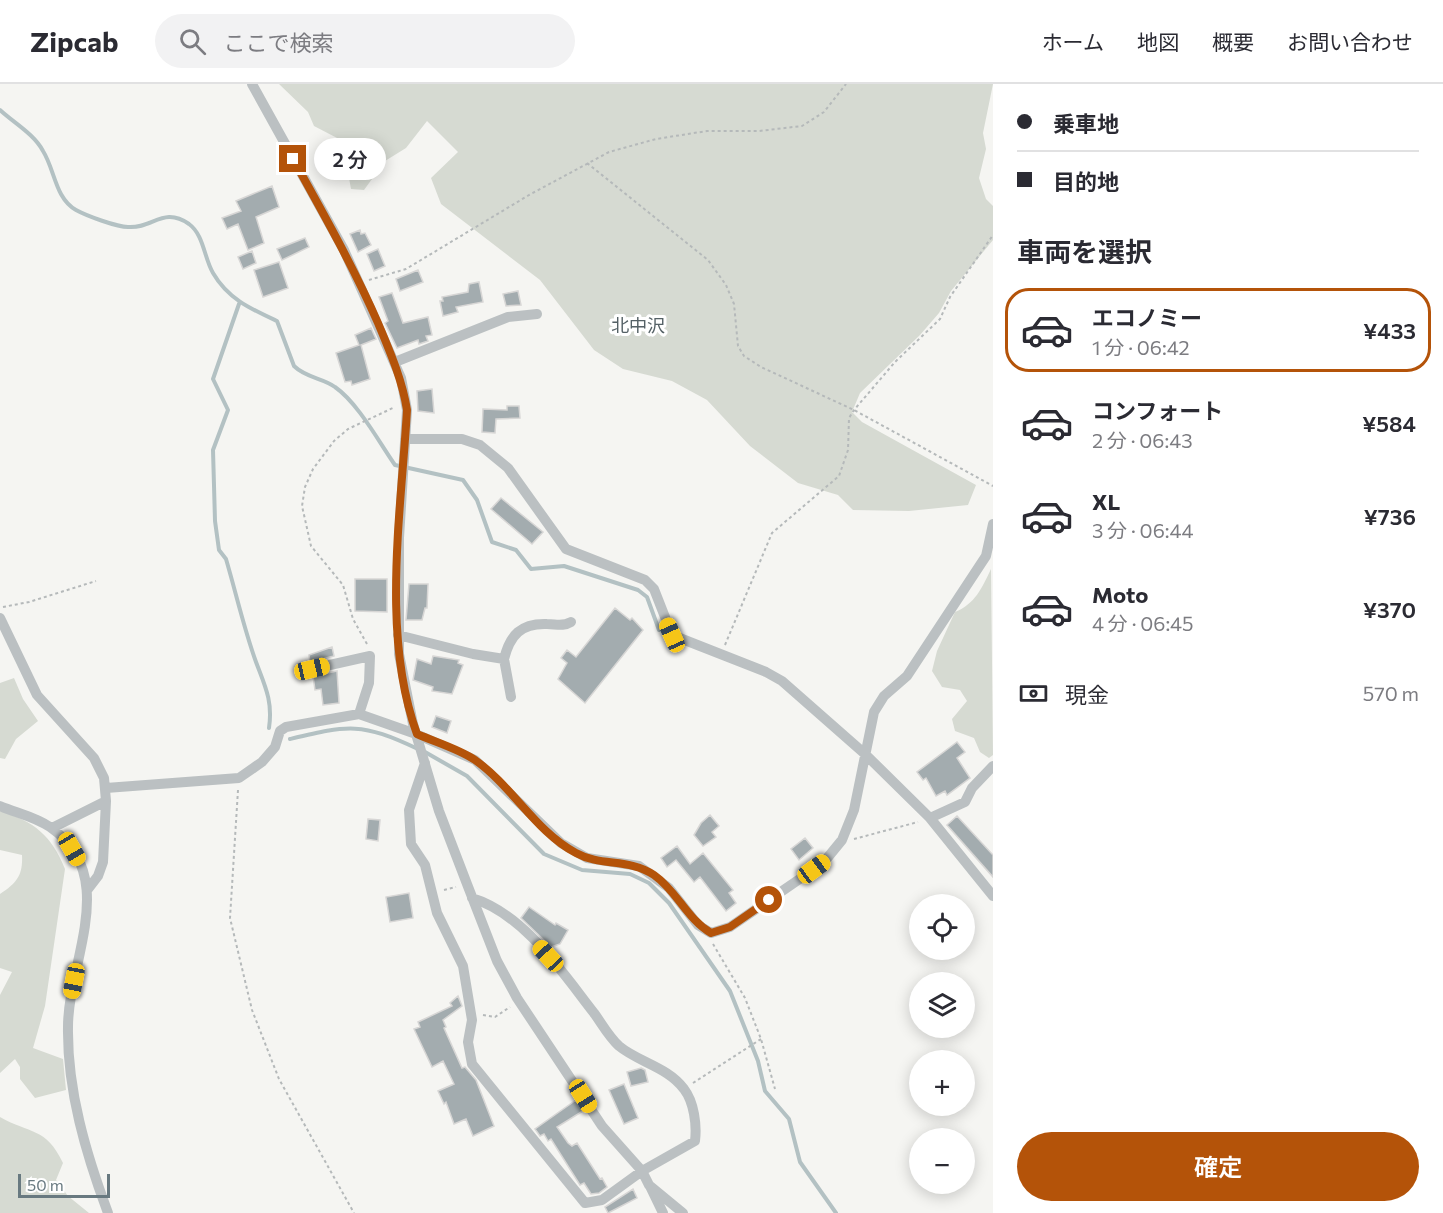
<!DOCTYPE html>
<html lang="ja">
<head>
<meta charset="utf-8">
<style>
	body { margin:0; font-family:Commissioner,"Noto Sans JP",sans-serif; background:#f2f2f3; color:#2b2b33; height:100vh; display:flex; flex-direction:column; font-size:22px; white-space:nowrap }
	* { box-sizing:border-box; margin:0 }
	p { font-size:20px; color:#7c7c81 }
	.icon { flex:none; width:33px; height:33px; fill:none; stroke:currentColor; stroke-width:2; stroke-linecap:round; stroke-linejoin:round }
	.map { position:relative; flex:1; overflow:hidden }
	.panel { display:flex; flex-direction:column; background:#fff; width:450px }
	.panel>* { flex:none }
	.guide { display:grid; align-content:center; height:132px; padding:0 24px; background:#fff }
	.tools { position:absolute; left:909px; top:810px; display:grid; gap:12px }
	.tools a { display:grid; place-items:center; width:66px; height:66px; border-radius:50%; background:#fff; box-shadow:0 3px 15px #0003; font-size:30px }
	.scale { position:absolute; left:18px; bottom:15px; width:92px; box-sizing:border-box; padding-left:6px; border:3px solid #687980; border-top:0; font-size:16px; line-height:21px; white-space:nowrap; color:#687980; -webkit-text-stroke:4px #fff; paint-order:stroke }
	.end { position:absolute; width:27px; height:27px; margin:-14px; border:8px solid #b45309; background:#fff; box-shadow:0 0 0 3px #fff }
	.from { border-radius:50% }
	.bubble { position:absolute; height:42px; border-radius:21px; background:#fff; box-shadow:0 3px 15px #0003; font-size:20px; font-weight:600; line-height:42px; text-align:center }
	.car { position:absolute; width:18px; height:36px; margin:-18px -9px; border-radius:8px; box-shadow:0 0 4px 2px #0007; background:linear-gradient(#f5c518 24%,#345 0 40%,#f5c518 0 76%,#345 0 86%,#f5c518 0) }
	.guide b { display:flex; align-items:center; gap:21px; height:57px; font-size:22px }
	.guide b+b { border-top:2px solid #e1e1e2 }
	.guide i { width:15px; height:15px; background:#2b2b33 }
	ul { padding:0; list-style:none }
	li { display:flex; align-items:center; gap:18px; height:84px; margin:0 12px 9px; padding:0 12px; border:3px solid transparent; border-radius:24px }
	li div { flex:1 }
	li b { display:block; font-size:22px }
	li em { font-style:normal; font-weight:600 }
	li.on { border-color:#b45309 }
	li>.icon { width:54px; height:54px; stroke-width:1.5 }
	h2 { padding:0 24px; font-size:27px; line-height:72px }
	.pay { display:flex; align-items:center; gap:15px; height:66px; padding:0 24px; font-size:22px }
	.pay p { margin-inline-start:auto }
	.action { display:flex; gap:12px; margin-top:auto; padding:12px 24px }
	.action a { flex:1; height:69px; border-radius:36px; background:#b45309; color:#fff; font-size:24px; font-weight:600; line-height:69px; text-align:center }
	header { display:flex; align-items:center; gap:36px; box-sizing:border-box; height:84px; padding:0 30px; background:#fff; border-bottom:2px solid #e1e1e2 }
	header strong { font-size:28px }
	nav { display:flex; gap:33px; margin-inline-start:auto; font-size:21px }
	.search { width:420px; height:54px; background:#f2f2f3; display:flex; align-items:center; gap:15px; box-sizing:border-box; padding:0 21px; border-radius:33px; color:#7c7c81; font-size:22px }
	main { display:flex; flex:1; min-height:0 }
	.map>svg:first-child { display:block }
	.green { fill:#d6dad2 }
	.lines { fill:none; stroke-linecap:round; stroke-linejoin:round }
	.stream { stroke:#b3c1c3; stroke-width:4 }
	.building { fill:#a3acaf; stroke:#d7d6d5; stroke-width:1.5 }
	.path { stroke:#b5b9ba; stroke-width:2; stroke-dasharray:3 3; stroke-linecap:butt }
	.minor { stroke:#bbc0c2; stroke-width:10 }
	.route { stroke:#b45309; stroke-width:8 }
	.labels { text-anchor:middle; stroke-width:6; stroke-linejoin:round; paint-order:stroke }
	.neighbourhood-label { font-size:18px; fill:#556166; stroke:#fff }
</style>
</head>
<body>
<header>
<strong>Zipcab</strong>
<div class="search"><svg class="icon" aria-label="search" viewBox="0 0 24 24"><circle cx="10" cy="10" r="6"/><path d="M15 15l6 6"/></svg>ここで検索</div>
<nav><a>ホーム</a><a>地図</a><a>概要</a><a>お問い合わせ</a></nav>
</header>
<main>
<div class="map">
<svg width="993" height="1129" viewBox="0 0 993 1129">
	<rect width="100%" height="100%" fill="#f5f5f2"/>
	<path class="green" d="M 279,0 L 993,0 L 983,49 L 986,65 L 979,94 L 986,115 L 993,122 L 993,156 L 951,207 L 939,229 L 920,251 L 860,309 L 852,328 L 862,338 L 976,401 L 968,421 L 909,427 L 853,426 L 838,411 L 798,399 L 750,362 L 707,316 L 672,297 L 623,285 L 594,266 L 540,196 L 441,120 L 431,94 L 458,68 L 427,37 L 406,64 L 385,77 L 364,106 L 351,105 L 345,72 L 339,55 L 314,42 L 308,28 Z
		M 991,485 L 993,671 L 989,674 L 980,668 L 974,654 L 955,647 L 952,635 L 967,617 L 960,606 L 942,603 L 932,587 L 937,567 L 955,528 C 975,520 982,504 991,485 Z
		M 14,594 L 23,615 L 38,637 L 16,655 L 5,675 L 0,674 L 0,599 Z
		M 0,727 C 34,737 52,752 65,785 L 45,922 L 33,964 L 63,975 L 66,1006 L 35,1014 L 20,995 L 20,983 L 15,975 L 0,989 L 0,911 L 12,888 L 0,884 L 0,810 C 17,799 23,791 22,771 L 0,766 Z
		M 0,1033 C 30,1050 46,1043 63,1079 L 56,1096 L 68,1112 L 89,1129 L 0,1129 Z"/>
	<g class="lines">
		<path class="stream" d="M 0,26 C 14,39 34,50 43,67 C 55,86 55,114 76,126 C 87,132 117,143 128,143 C 153,145 163,122 189,140 C 204,151 204,174 213,189 C 228,215 251,225 277,237 L 294,282 C 306,294 323,294 335,303 C 358,319 379,358 395,381 L 463,396 L 477,416 L 492,458 L 516,466 L 531,485 L 564,482 L 638,506 L 647,513 L 659,546
			M 239,220 L 213,295 L 228,326 L 213,366 L 215,437 L 219,466 L 226,475 C 236,509 244,545 256,578 C 265,602 273,617 269,644
			M 290,655 C 349,641 361,638 418,665
			M 425,668 L 467,692 L 544,770 L 582,786 L 630,790 L 649,799 L 669,819 L 730,907 L 758,977 L 765,1007 L 789,1035 L 800,1078 L 836,1129"/>
	</g>
	<path class="building" d="M 272,102 L 279,123 L 256,133 L 264,159 L 248,166 L 238,140 L 227,145 L 222,134 L 241,127 L 236,117 Z
		M 360,146 L 361,150 L 365,149 L 371,161 L 358,168 L 350,150 Z
		M 305,154 L 309,163 L 282,176 L 277,165 Z
		M 378,165 L 385,182 L 374,187 L 367,170 Z
		M 252,167 L 256,179 L 243,185 L 238,173 Z
		M 279,178 L 288,204 L 263,213 L 254,186 Z
		M 418,186 L 423,198 L 400,207 L 396,195 Z
		M 479,198 L 483,218 L 456,223 L 458,228 L 443,232 L 440,217 L 443,217 L 442,213 L 468,208 L 469,200 Z
		M 518,207 L 521,221 L 506,222 L 503,210 Z
		M 392,209 L 403,239 L 428,233 L 432,251 L 426,252 L 428,257 L 419,260 L 418,256 L 397,264 L 385,239 L 388,237 L 379,213 Z
		M 371,244 L 376,255 L 361,261 L 370,295 L 352,301 L 351,297 L 345,298 L 336,269 L 359,261 L 355,251 Z
		M 432,305 L 434,329 L 418,327 L 417,307 Z
		M 507,322 L 519,322 L 520,334 L 496,335 L 495,349 L 482,348 L 483,325 L 507,326 Z
		M 501,414 L 543,448 L 532,460 L 491,425 Z
		M 355,495 L 387,495 L 387,528 L 355,527 Z
		M 409,500 L 428,500 L 427,524 L 425,524 L 422,536 L 406,536 Z
		M 615,524 L 630,536 L 632,534 L 643,546 L 585,619 L 558,595 L 567,579 L 561,574 L 567,566 L 576,573 Z
		M 332,563 L 334,572 L 310,578 L 309,571 Z
		M 433,572 L 459,576 L 458,579 L 463,581 L 452,610 L 432,607 L 433,603 L 413,596 L 417,575 L 431,580 Z
		M 337,587 L 339,619 L 323,621 L 321,605 L 315,606 L 313,592 Z
		M 436,632 L 451,637 L 447,649 L 432,643 Z
		M 957,658 L 965,668 L 957,674 L 970,694 L 947,711 L 945,707 L 936,712 L 926,694 L 923,696 L 917,688 Z
		M 710,731 L 719,742 L 712,748 L 716,753 L 703,762 L 694,751 L 701,739 Z
		M 957,732 L 993,771 L 993,793 L 947,741 Z
		M 368,735 L 380,736 L 378,757 L 366,755 Z
		M 805,754 L 813,764 L 799,776 L 791,765 Z
		M 677,762 L 690,780 L 703,769 L 733,806 L 729,809 L 736,819 L 726,827 L 700,793 L 694,798 L 676,776 L 667,783 L 661,774 Z
		M 409,809 L 413,834 L 390,838 L 386,813 Z
		M 529,823 L 555,841 L 556,839 L 568,846 L 560,860 L 551,863 L 521,834 Z
		M 458,912 L 462,922 L 443,936 L 446,943 L 444,944 L 462,984 L 465,983 L 476,996 L 494,1042 L 473,1052 L 466,1035 L 454,1040 L 446,1018 L 444,1020 L 438,1007 L 454,1000 L 443,977 L 432,983 L 414,945 L 420,943 L 418,938 L 452,922 L 450,919 Z
		M 641,984 L 645,986 L 648,998 L 631,1002 L 627,988 Z
		M 624,1000 L 638,1034 L 624,1040 L 609,1006 Z
		M 576,1016 L 583,1027 L 557,1043 L 568,1059 L 572,1062 L 577,1059 L 600,1095 L 602,1094 L 607,1103 L 599,1109 L 591,1110 L 584,1099 L 580,1101 L 551,1055 L 548,1057 L 544,1050 L 540,1052 L 535,1045 Z
		M 633,1105 L 637,1114 L 608,1129 L 605,1123 Z"/>
	<g class="lines">
		<path class="path" d="M 587,79 L 708,176 L 726,201 L 734,220 L 738,262 L 744,272 L 761,283 L 854,326 L 993,402
			M 369,196 L 406,185 L 529,111 L 609,68 L 656,55 L 707,47 L 759,47 L 802,42 L 824,28 L 846,0
			M 3,523 L 29,518 L 96,497
			M 367,560 L 353,535 L 343,501 L 311,462 L 302,422 L 305,403 L 313,385 L 334,357 L 348,345 L 395,323
			M 725,561 L 772,449 L 839,392 L 848,366 L 849,334 L 854,326 L 895,278 L 940,235 L 950,213 L 993,151
			M 238,706 L 230,834 L 252,926 L 279,995 L 354,1129
			M 854,755 L 918,738
			M 444,806 L 456,803
			M 713,860 L 745,914 L 761,955 L 775,1005
			M 483,931 L 495,933 L 510,923
			M 693,999 L 761,955"/>
		<path class="minor" d="M 252,0 L 344,166 L 401,294 L 407,326 L 399,454 L 399,570 L 413,640 L 439,727 L 467,800 L 497,877 L 517,914 L 602,1042 L 642,1087 L 649,1101 L 683,1129
			M 395,278 L 508,233 L 537,230
			M 405,355 L 462,355 L 480,361 L 508,384 L 566,465 L 645,496 L 654,505 L 672,551 L 766,588 L 782,597 L 865,670 L 930,734 L 993,812
			M 0,534 L 37,611 L 94,674 L 104,694 L 106,717 L 103,778 L 98,792 L 88,805
			M 398,551 L 473,570 L 504,575 C 510,551 521,539 547,540 C 556,540 563,543 571,538
			M 504,575 L 511,613
			M 312,585 L 370,572 L 369,599 L 359,630
			M 425,679 L 409,726 L 411,760 L 425,781 L 437,829 L 463,882 L 472,936 L 468,958 L 472,980 L 585,1119 L 602,1116 L 642,1087 L 695,1057 C 697,1041 694,1018 684,1005 C 668,983 638,978 619,962 C 609,953 602,940 594,929 C 562,888 524,830 472,814
			M 106,704 L 239,694 L 262,678 L 275,663 L 280,647 L 286,643 L 359,630 L 416,650 L 475,676 L 561,759 L 587,774 L 639,782 L 669,804 L 698,841 L 711,849 L 730,843 L 804,792 L 824,778 L 842,756 L 854,726 L 874,628 L 884,612 L 907,592 L 986,472 L 993,440
			M 0,722 C 17,729 36,733 50,743 C 121,792 68,877 68,943 C 67,1006 86,1070 108,1129
			M 930,734 L 965,718 L 972,704 L 993,682
			M 52,744 L 106,717
			M 650,1102 L 663,1129"/>
	</g>
	<g class="lines">
		<path class="route" d="M 293,75 C 323,129 353,182 378,239 C 390,268 402,295 407,326 C 401,429 381,552 417,650 C 435,658 459,665 475,676 C 512,702 536,748 576,769 C 601,783 629,774 654,791 C 677,807 687,835 711,849 L 730,843 L 769,816"/>
	</g>
	<g class="labels">
		<g class="neighbourhood-label">
			<text x="638" y="248">北中沢</text>
		</g>
	</g>
</svg>
<div class="tools">
<a><svg class="icon" aria-label="locate" viewBox="0 0 24 24"><circle cx="12" cy="12" r="6"/><path d="M12 2v4M12 18v4M2 12h4M18 12h4"/></svg></a>
<a><svg class="icon" aria-label="layers" viewBox="0 0 24 24"><path d="M12 4l9 5-9 5-9-5zM3 14l9 5 9-5"/></svg></a>
<a>+</a>
<a>−</a>
</div>
<div class="scale">50 m</div>
<i class="end from" style="left:769px;top:816px"></i>
<i class="end" style="left:293px;top:75px"></i>
<div class="bubble" style="left:314px;top:54px;width:72px">2 分</div>
<i class="car" style="left:672px;top:551px;rotate:336deg"></i>
<i class="car" style="left:312px;top:585px;rotate:77deg"></i>
<i class="car" style="left:72px;top:765px;rotate:150deg"></i>
<i class="car" style="left:814px;top:785px;rotate:54deg"></i>
<i class="car" style="left:548px;top:872px;rotate:317deg"></i>
<i class="car" style="left:74px;top:897px;rotate:191deg"></i>
<i class="car" style="left:583px;top:1012px;rotate:148deg"></i>
</div>
<section class="panel">
<div class="guide">
<b><i class="from"></i>乗車地</b>
<b><i></i>目的地</b>
</div>
<h2>車両を選択</h2>
<ul>
<li class="on"><svg class="icon" aria-label="car" viewBox="0 0 24 24"><path d="M5 17H2v-5l4-1 3-4h7l3 4 3 1v5h-3M9 17h6M6 11h13"/><circle cx="7" cy="17" r="2"/><circle cx="17" cy="17" r="2"/></svg><div><b>エコノミー</b><p>1 分 · 06:42</p></div><em>¥433</em></li>
<li><svg class="icon" aria-label="car" viewBox="0 0 24 24"><path d="M5 17H2v-5l4-1 3-4h7l3 4 3 1v5h-3M9 17h6M6 11h13"/><circle cx="7" cy="17" r="2"/><circle cx="17" cy="17" r="2"/></svg><div><b>コンフォート</b><p>2 分 · 06:43</p></div><em>¥584</em></li>
<li><svg class="icon" aria-label="car" viewBox="0 0 24 24"><path d="M5 17H2v-5l4-1 3-4h7l3 4 3 1v5h-3M9 17h6M6 11h13"/><circle cx="7" cy="17" r="2"/><circle cx="17" cy="17" r="2"/></svg><div><b>XL</b><p>3 分 · 06:44</p></div><em>¥736</em></li>
<li><svg class="icon" aria-label="car" viewBox="0 0 24 24"><path d="M5 17H2v-5l4-1 3-4h7l3 4 3 1v5h-3M9 17h6M6 11h13"/><circle cx="7" cy="17" r="2"/><circle cx="17" cy="17" r="2"/></svg><div><b>Moto</b><p>4 分 · 06:45</p></div><em>¥370</em></li>
</ul>
<div class="pay"><svg class="icon" aria-label="cash" viewBox="0 0 24 24"><path d="M3 7h18v10H3z"/><circle cx="12" cy="12" r="2"/></svg>現金<p>570 m</p></div>
<div class="action"><a>確定</a></div>
</section>
</main>
</body>
</html>
